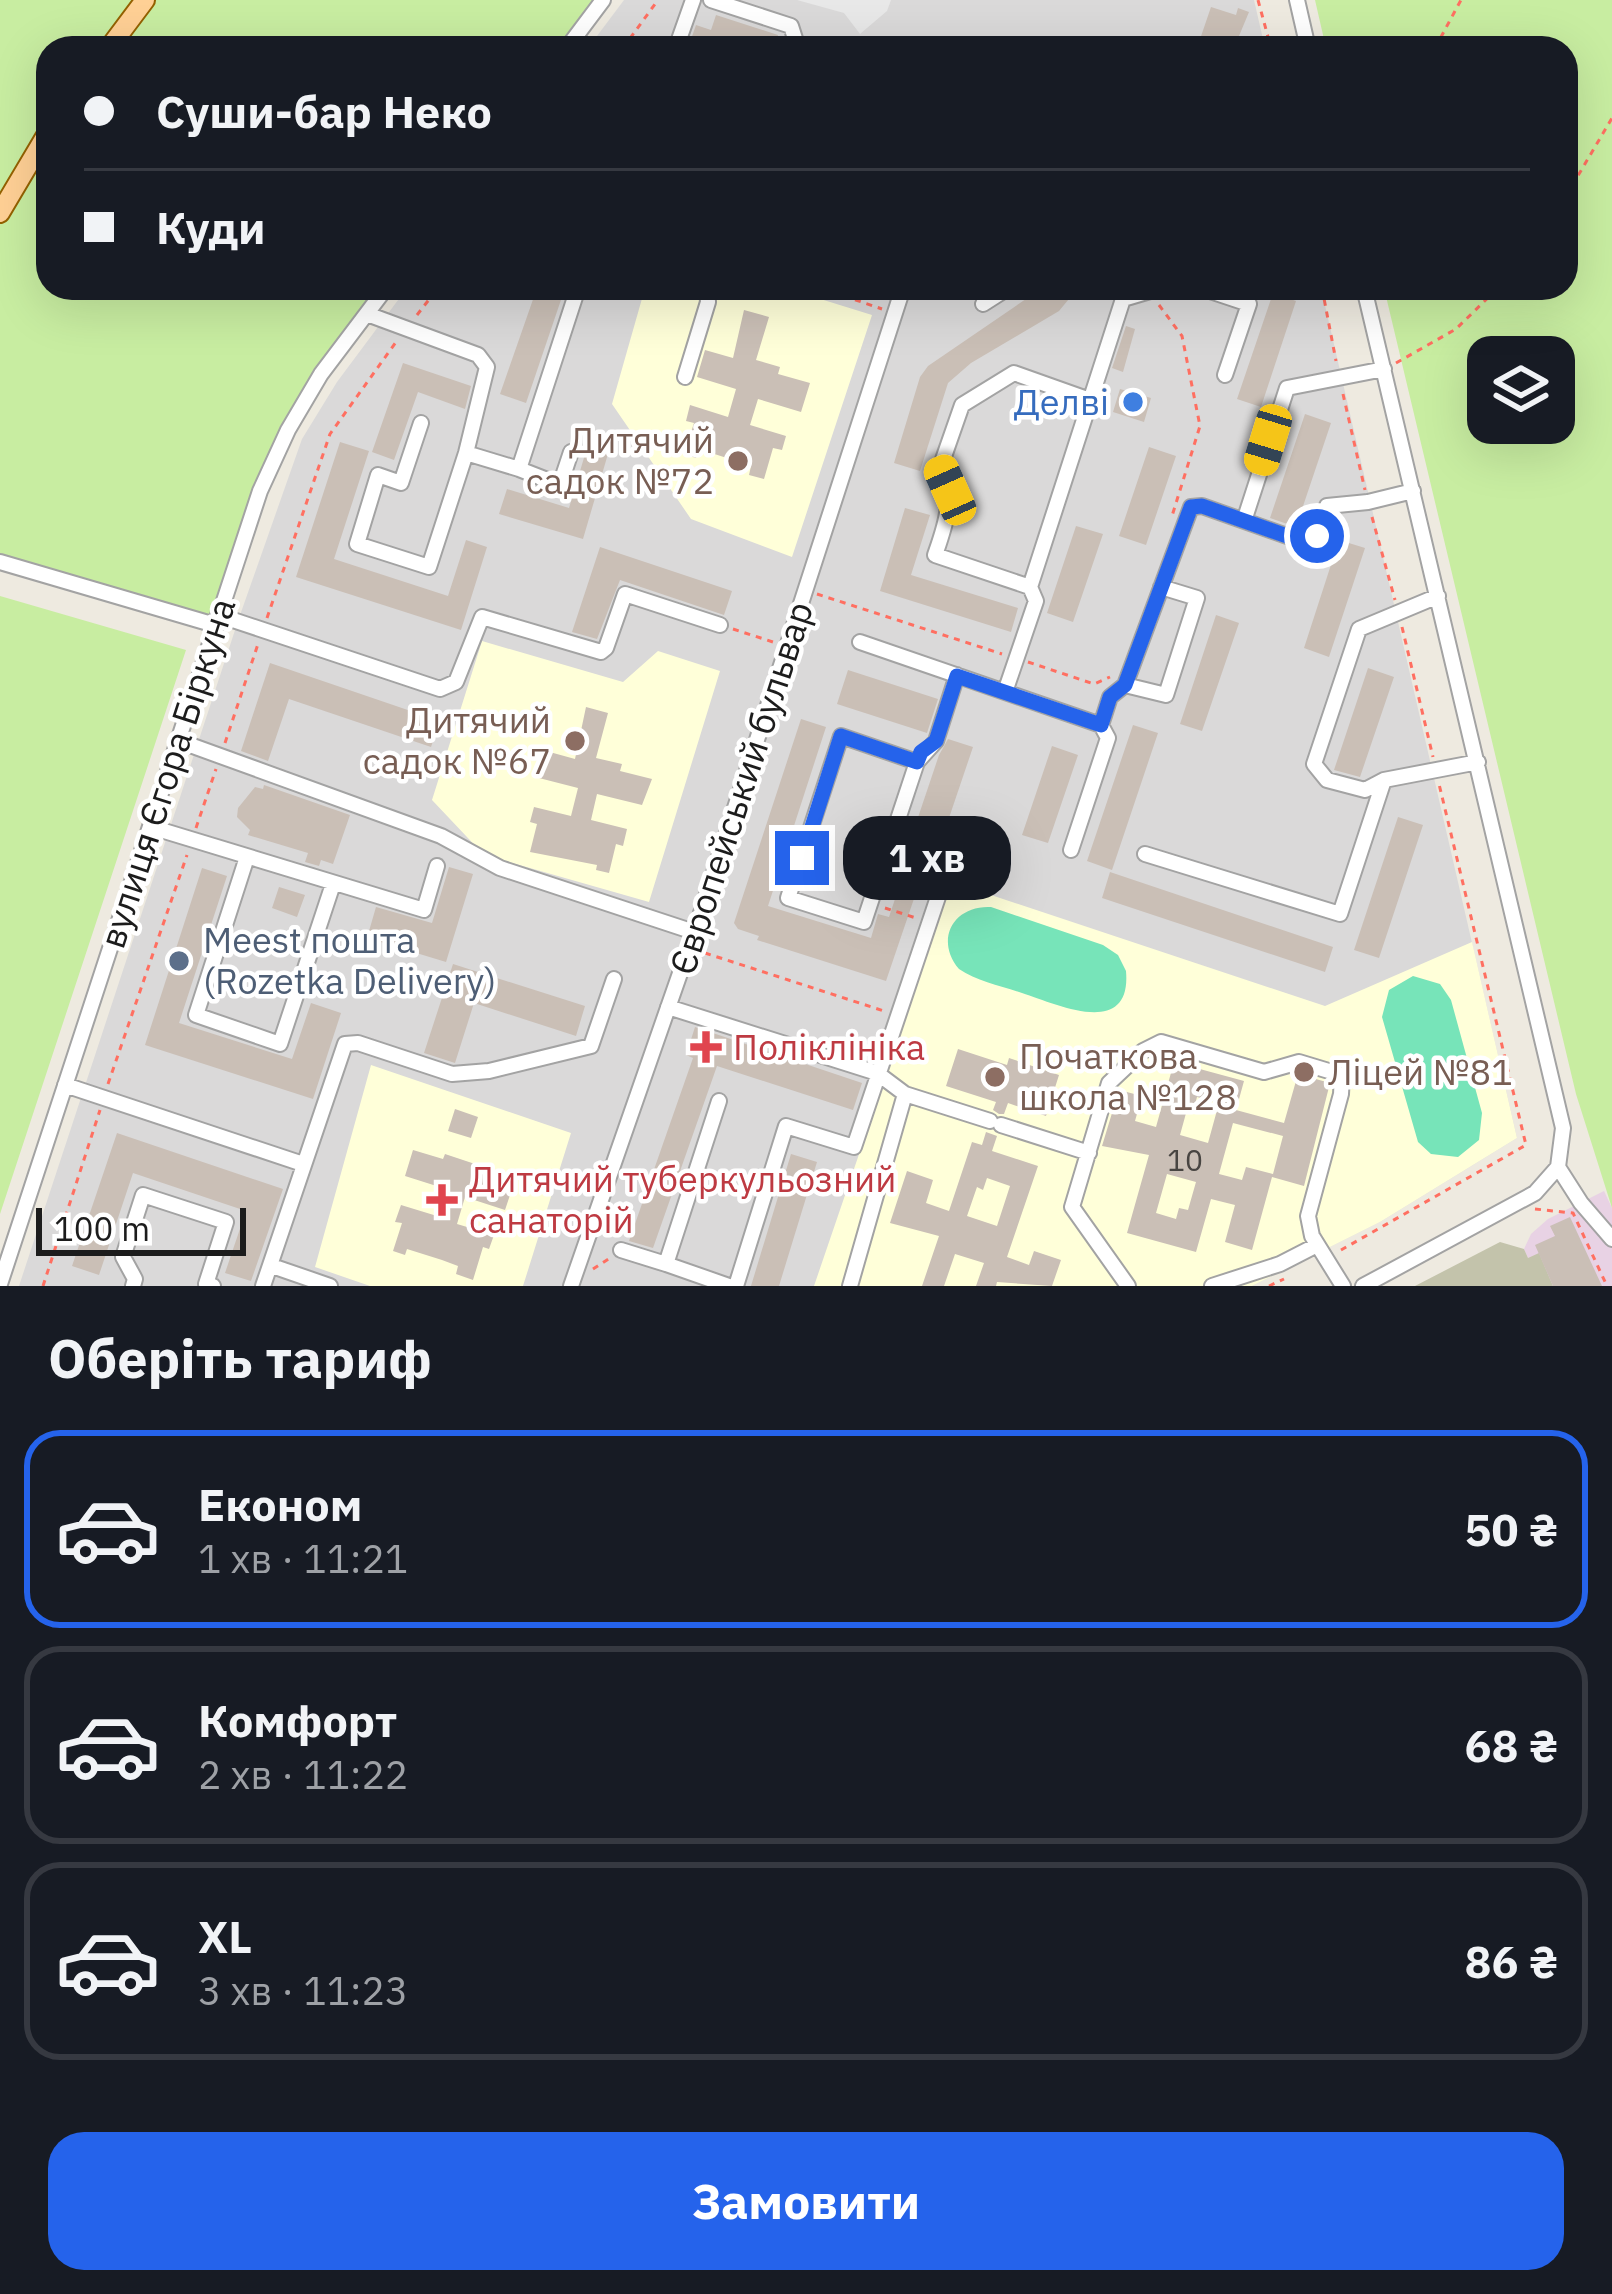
<!DOCTYPE html>
<html lang="uk">
<head>
<meta charset="utf-8">
<style>
	body { margin:0; font-family:"IBM Plex Sans",sans-serif; background:#20242c; color:#f1f3f6; height:100vh; display:flex; flex-direction:column; font-size:45px; white-space:nowrap }
	* { box-sizing:border-box; margin:0 }
	p { font-size:39px; color:#9ea1a6 }
	.icon { flex:none; width:66px; height:66px; fill:none; stroke:currentColor; stroke-width:2; stroke-linecap:round; stroke-linejoin:round }
	.map { position:relative; height:1286px; overflow:hidden }
	.side { display:flex; flex-direction:column; background:#171b24; flex:1 }
	.side>* { flex:none }
	.top-card { position:absolute; left:36px; top:36px; width:1542px; height:264px; border-radius:36px; box-shadow:0 12px 48px #0002; display:grid; align-content:center; height:264px; padding:0 48px; background:#171b24 }
	.tools { position:absolute; left:1467px; top:336px; display:grid; gap:24px }
	.tools a { display:grid; place-items:center; width:108px; height:108px; border-radius:24px; background:#171b24; box-shadow:0 12px 48px #0002; font-size:60px }
	.scale { position:absolute; left:36px; bottom:30px; width:210px; box-sizing:border-box; padding-left:12px; border:6px solid #1c1c1c; border-top:0; font-size:33px; line-height:42px; white-space:nowrap; color:#1c1c1c; -webkit-text-stroke:9px #fff; paint-order:stroke }
	.end { position:absolute; width:54px; height:54px; margin:-27px; border:15px solid #2563eb; background:#fff; box-shadow:0 0 0 6px #fff }
	.from { border-radius:50% }
	.bubble { position:absolute; height:84px; border-radius:36px; background:#171b24; box-shadow:0 12px 48px #0002; font-size:39px; font-weight:700; line-height:84px; text-align:center }
	.car { position:absolute; width:36px; height:72px; margin:-36px -18px; border-radius:15px; box-shadow:0 0 9px 3px #0007; background:linear-gradient(#f5c518 24%,#345 0 40%,#f5c518 0 76%,#345 0 86%,#f5c518 0) }
	.top-card b { display:flex; align-items:center; gap:42px; height:114px; font-size:45px }
	.top-card b+b { border-top:3px solid #363941 }
	.top-card i { width:30px; height:30px; background:#f1f3f6 }
	ul { padding:0; list-style:none }
	li { display:flex; align-items:center; gap:36px; height:198px; margin:0 24px 18px; padding:0 24px; border:6px solid #363941; border-radius:36px }
	li div { flex:1 }
	li b { display:block; font-size:45px }
	li em { font-style:normal; font-weight:700 }
	li.on { border-color:#2563eb }
	li>.icon { width:108px; height:108px; stroke-width:1.5 }
	h2 { padding:0 48px; font-size:54px; line-height:144px }
	.primary-button { display:flex; gap:24px; margin-top:auto; padding:24px 48px }
	.primary-button a { flex:1; height:138px; border-radius:36px; background:#2563eb; color:#fff; font-size:48px; font-weight:700; line-height:138px; text-align:center }
	.map>svg:first-child { display:block }
	.residential { fill:#dad9d9 }
	.industrial { fill:#e8d2e4 }
	.education { fill:#ffffd9 }
	.construction { fill:#c3c3ab }
	.grass { fill:#c8eda1; fill-rule:evenodd }
	.pitch { fill:#77e4b9 }
	.parking { fill:#e8e8e8 }
	.building { fill:#cabfb6; fill-rule:evenodd }
	.lines { fill:none; stroke-linecap:round; stroke-linejoin:round }
	.minor-casing { stroke:#a3a3a3; stroke-width:18 }
	.major-casing { stroke:#946100; stroke-width:22 }
	.path { stroke:#ff6f61; stroke-width:3; stroke-dasharray:6 6; stroke-linecap:butt }
	.minor { stroke:#fff; stroke-width:14 }
	.major { stroke:#ffd095; stroke-width:18 }
	.route { stroke:#2563eb; stroke-width:15 }
	.shop-dot { fill:#3f7fe0; stroke:#fff; stroke-width:4.5 }
	.education-dot { fill:#8d6e63; stroke:#fff; stroke-width:4.5 }
	.service-dot { fill:#5c6f8a; stroke:#fff; stroke-width:4.5 }
	.health-dot { fill:#e0444e; stroke:#fff; stroke-width:4.5 }
	.labels { text-anchor:middle; stroke-width:9; stroke-linejoin:round; paint-order:stroke }
	.number-label { font-size:30px; fill:#484542 }
	.shop-label { font-size:36px; fill:#366cbe; stroke:#fff; text-anchor:end }
	.education-label { font-size:36px; fill:#785e54; stroke:#fff; text-anchor:end }
	.street-label { font-size:36px; fill:#1c1c1c; stroke:#fff }
	.service-label { font-size:36px; fill:#4e5e75; stroke:#fff; text-anchor:start }
	.health-label { font-size:36px; fill:#be3a42; stroke:#fff; text-anchor:start }
</style>
</head>
<body>
<div class="map">
<svg width="1612" height="1286" viewBox="0 0 1612 1286">
	<rect width="100%" height="100%" fill="#eeeae0"/>
	<path class="residential" d="M 624,0 L 1254,0 L 1265,48 L 588,48 Z
		M 407,288 L 1321,288 L 1517,1138 L 1380,1222 L 1252,1286 L 19,1286 L 239,618 L 302,439 L 337,382 Z"/>
	<path class="industrial" d="M 1604,1191 L 1612,1208 L 1612,1286 L 1553,1286 L 1528,1258 L 1524,1249 L 1531,1234 L 1548,1219 Z"/>
	<path class="education" d="M 645,288 L 785,288 L 872,315 L 792,557 L 691,519 L 612,404 Z
		M 482,641 L 623,682 L 658,651 L 720,671 L 649,902 L 484,855 L 432,800 Z
		M 952,882 L 1325,1006 L 1472,942 L 1517,1138 L 1380,1222 L 1252,1286 L 814,1286 Z
		M 371,1065 L 571,1133 L 523,1286 L 370,1286 L 315,1267 Z"/>
	<path class="construction" d="M 1500,1242 L 1524,1249 L 1528,1258 L 1539,1253 L 1553,1286 L 1415,1286 Z"/>
	<path class="grass" d="M 0,0 L 603,0 L 567,48 L 48,48 L 48,288 L 386,288 L 288,430 L 215,625 L 0,562 Z
		M 1315,0 L 1612,0 L 1612,1208 L 1576,1094 L 1384,288 L 1566,288 L 1566,48 L 1326,48 ZM 1488,357 L 1554,357 L 1554,423 L 1488,423 Z
		M 0,596 L 186,650 L 0,1214 Z"/>
	<path class="pitch" d="M 991,907 L 1103,945 L 1118,955 L 1126,971 C 1132,1040 1056,1004 1022,993 C 1001,986 977,981 959,969 C 934,939 954,905 991,907 Z
		M 1413,976 L 1440,984 L 1451,1000 L 1482,1113 L 1479,1140 L 1458,1157 L 1431,1154 L 1418,1142 L 1382,1017 L 1389,990 Z"/>
	<path class="parking" d="M 797,0 L 891,0 L 887,11 L 860,34 L 844,13 Z"/>
	<path class="building" d="M 1211,7 L 1236,15 L 1238,8 L 1249,12 L 1234,48 L 1197,48 Z
		M 716,15 L 778,35 L 774,48 L 688,48 L 696,25 L 711,30 Z
		M 537,288 L 565,288 L 526,403 L 500,394 Z
		M 1042,288 L 1078,288 L 1059,311 L 971,363 L 948,383 L 920,471 L 894,463 L 920,377 L 928,366 Z
		M 1273,293 L 1296,301 L 1261,407 L 1237,399 Z
		M 744,310 L 769,317 L 756,360 L 780,367 L 778,374 L 810,383 L 801,412 L 758,399 L 750,425 L 786,436 L 782,450 L 773,448 L 764,479 L 749,475 L 751,466 L 733,460 L 699,449 L 696,458 L 684,454 L 694,423 L 686,421 L 690,405 L 728,417 L 736,389 L 697,377 L 705,350 L 733,358 Z
		M 1126,326 L 1135,329 L 1123,372 L 1112,368 Z
		M 403,363 L 471,386 L 465,409 L 418,392 L 394,460 L 372,452 Z
		M 1120,389 L 1151,398 L 1144,422 L 1113,412 Z
		M 1305,414 L 1331,423 L 1296,527 L 1270,518 Z
		M 589,441 L 610,447 L 583,539 L 499,514 L 507,489 L 569,508 Z
		M 340,442 L 369,451 L 334,559 L 448,596 L 466,540 L 487,547 L 461,630 L 296,577 Z
		M 1149,447 L 1176,456 L 1146,545 L 1119,536 Z
		M 905,508 L 930,515 L 911,575 L 1018,608 L 1011,632 L 880,591 Z
		M 1076,526 L 1103,534 L 1073,622 L 1047,613 Z
		M 1339,540 L 1365,548 L 1329,657 L 1304,648 Z
		M 600,547 L 732,591 L 724,615 L 620,580 L 597,639 L 572,632 Z
		M 1216,615 L 1239,623 L 1202,731 L 1180,724 Z
		M 270,663 L 440,721 L 431,747 L 289,699 L 268,761 L 241,751 Z
		M 1368,668 L 1394,677 L 1360,777 L 1334,770 Z
		M 848,670 L 938,699 L 927,733 L 837,704 Z
		M 586,707 L 608,713 L 596,758 L 622,764 L 620,771 L 652,779 L 642,805 L 597,794 L 591,820 L 627,829 L 623,846 L 616,844 L 609,873 L 596,870 L 597,865 L 530,852 L 537,824 L 530,822 L 534,807 L 571,816 L 578,788 L 539,778 L 546,751 L 575,759 Z
		M 801,719 L 826,727 L 768,906 L 871,938 L 878,914 L 889,917 L 903,875 L 899,874 L 939,755 L 948,739 L 973,747 L 927,883 L 920,881 L 886,981 L 757,940 L 759,936 L 738,929 L 734,923 Z
		M 1133,725 L 1158,733 L 1112,870 L 1087,861 Z
		M 1052,746 L 1078,755 L 1048,843 L 1022,835 Z
		M 264,785 L 350,815 L 333,864 L 321,860 L 319,866 L 305,862 L 308,853 L 248,835 L 250,830 L 237,817 L 238,808 L 255,787 L 263,789 Z
		M 1398,817 L 1423,825 L 1379,958 L 1354,950 Z
		M 449,867 L 473,874 L 446,962 L 367,938 L 376,907 L 432,923 Z
		M 202,868 L 227,876 L 179,1023 L 292,1059 L 311,1003 L 341,1013 L 313,1099 L 145,1045 Z
		M 1110,872 L 1333,947 L 1325,972 L 1102,898 Z
		M 279,887 L 305,895 L 297,917 L 272,908 Z
		M 453,964 L 585,1006 L 576,1036 L 474,1003 L 455,1063 L 424,1053 Z
		M 695,1027 L 862,1083 L 853,1110 L 717,1066 L 653,1248 L 629,1241 L 693,1058 L 686,1055 Z
		M 958,1049 L 1007,1065 L 1009,1058 L 1059,1075 L 1046,1116 L 1008,1103 L 1004,1114 L 999,1114 L 993,1110 L 996,1102 L 946,1086 Z
		M 1174,1062 L 1244,1081 L 1236,1110 L 1284,1123 L 1298,1074 L 1330,1083 L 1304,1186 L 1272,1177 L 1252,1250 L 1225,1242 L 1235,1205 L 1211,1199 L 1196,1252 L 1127,1233 L 1149,1155 L 1102,1146 L 1119,1090 L 1142,1096 L 1135,1121 L 1156,1127 ZM 1197,1097 L 1219,1103 L 1208,1143 L 1180,1135 L 1188,1106 L 1194,1108 ZM 1233,1123 L 1283,1136 L 1273,1174 L 1246,1167 L 1242,1180 L 1219,1174 ZM 1167,1174 L 1196,1182 L 1188,1210 L 1179,1208 L 1176,1219 L 1156,1213 Z
		M 455,1109 L 478,1117 L 471,1138 L 448,1131 Z
		M 986,1132 L 997,1136 L 992,1151 L 1038,1166 L 1007,1257 L 1029,1265 L 1034,1251 L 1061,1260 L 1052,1286 L 997,1282 L 996,1286 L 976,1286 L 984,1263 L 955,1254 L 944,1286 L 922,1286 L 939,1236 L 890,1223 L 907,1171 L 933,1180 L 926,1203 L 949,1211 L 972,1142 L 982,1145 ZM 987,1178 L 1010,1186 L 997,1226 L 967,1216 L 977,1187 L 983,1190 Z
		M 117,1133 L 283,1189 L 251,1281 L 225,1273 L 246,1211 L 133,1173 L 99,1275 L 72,1266 Z
		M 413,1150 L 443,1159 L 445,1154 L 487,1168 L 485,1174 L 514,1183 L 505,1210 L 465,1197 L 457,1224 L 494,1235 L 489,1249 L 483,1247 L 473,1280 L 456,1274 L 458,1266 L 442,1260 L 407,1249 L 405,1255 L 393,1251 L 402,1223 L 395,1222 L 401,1205 L 437,1216 L 446,1189 L 405,1176 Z
		M 791,1154 L 817,1162 L 779,1286 L 751,1286 Z
		M 1570,1217 L 1602,1286 L 1553,1286 L 1535,1245 L 1555,1236 L 1550,1226 Z"/>
	<g class="lines">
		<defs>
			<path id="minor" d="M 711,0 L 791,26 L 798,48
				M 1297,0 L 1308,48
				M 567,48 L 603,0
				M 676,48 L 693,0
				M 1201,288 L 1249,304 L 1225,375
				M 983,304 L 1008,288
				M 367,314 L 478,355 L 487,367 L 466,453 L 429,567 L 357,544 L 378,475 L 401,483 L 421,423
				M 685,377 L 708,302 L 707,288
				M 1090,400 L 1014,373 L 962,405 L 940,468 C 955,500 946,523 935,555 L 1030,587 L 1123,299 L 1160,288
				M 571,452 L 560,485 L 519,469 L 578,288
				M 466,453 L 519,469
				M 1244,521 L 1287,388 L 1384,369
				M 0,562 L 215,625
				M 1438,596 L 1359,629 L 1314,764 L 1327,780 L 1365,790 L 1384,780 L 1478,762
				M 218,615 L 440,689 L 456,682 L 482,617 L 601,652 L 606,648 L 625,594 L 720,625
				M 860,642 L 1101,725 L 1108,738 L 1071,850
				M 1125,685 L 1166,695 L 1197,598 L 1161,587
				M 1005,692 L 1036,601 L 1030,587
				M 1101,725 L 1110,697 L 1125,685 L 1191,507 L 1202,506 L 1304,542 L 1313,541 L 1327,506 L 1368,502 L 1413,491
				M 841,736 L 917,762 L 864,922 L 788,898 Z
				M 179,741 L 441,836 L 500,868 L 694,932
				M 917,762 L 936,741 L 957,675
				M 151,827 L 424,910 L 437,866
				M 1145,854 L 1340,914 L 1384,780
				M 247,857 L 196,1015 L 280,1044 L 333,884
				M 668,1007 L 877,1073 L 905,1094
				M 65,1085 L 303,1164
				M 719,1101 L 666,1264 L 729,1286
				M 1001,1125 L 1089,1153
				M 1558,1167 L 1581,1203 L 1612,1239
				M 621,1250 L 666,1264
				M 272,1266 L 330,1286
				M 0,1284 L 260,491 L 288,430 L 321,374 L 386,288
				M 133,1286 L 135,1279 L 123,1257 L 143,1195 L 226,1222 L 206,1284 L 213,1286
				M 263,1286 L 345,1044 L 358,1043 L 452,1074 L 489,1071 L 591,1046 L 614,979
				M 571,1286 L 701,913 L 903,288
				M 736,1286 L 786,1126 L 854,1147 L 939,894
				M 850,1286 L 905,1094 L 990,1121
				M 1128,1286 L 1072,1207 L 1109,1083 L 1143,1051 L 1161,1042 L 1264,1072 L 1299,1062 L 1342,1075 L 1341,1094 L 1308,1216 L 1312,1236 L 1343,1286
				M 1212,1286 L 1280,1264 L 1317,1245
				M 1363,1286 L 1535,1193 L 1558,1167 L 1563,1128 L 1364,288"/>
			<path id="major" d="M 109,48 L 145,0
				M 0,213 L 48,132"/>
		</defs>
		<use href="#minor" class="minor-casing"/>
		<use href="#major" class="major-casing"/>
		<path class="path" d="M 1258,0 L 1271,48
			M 623,48 L 658,0
			M 1435,48 L 1461,0
			M 1566,196 L 1612,118
			M 821,288 L 882,309
			M 1322,288 L 1336,361
			M 1159,305 L 1182,336 L 1200,426 L 1172,516
			M 417,315 L 438,288
			M 1396,363 L 1456,329 L 1498,288
			M 1343,394 L 1365,490
			M 1372,517 L 1395,600
			M 817,594 L 1002,654
			M 267,618 L 330,434 L 396,342
			M 1402,627 L 1433,757
			M 733,629 L 776,643
			M 1028,662 L 1094,684 L 1110,677
			M 225,743 L 258,644
			M 196,828 L 216,769
			M 896,880 L 926,890
			M 885,908 L 916,918
			M 705,953 L 884,1011
			M 108,1084 L 187,855
			M 1535,1209 L 1573,1213 L 1607,1286
			M 1341,1250 L 1526,1145 L 1439,784
			M 593,1269 L 610,1258
			M 43,1286 L 100,1110
			M 1269,1286 L 1284,1279"/>
		<use href="#minor" class="minor"/>
		<use href="#major" class="major"/>
	</g>
	<g class="lines">
		<path class="route" d="M 802,858 L 841,736 L 917,762 L 921,752 L 936,741 L 957,676 L 1101,725 L 1110,697 L 1125,685 L 1191,507 L 1202,506 L 1304,542 L 1313,542 L 1317,536"/>
	</g>
	<circle class="shop-dot" cx="1133" cy="402" r="12"/>
	<g class="education-dot">
		<circle cx="738" cy="461" r="12"/>
		<circle cx="575" cy="741" r="12"/>
		<circle cx="1304" cy="1072" r="12"/>
		<circle cx="995" cy="1077" r="12"/>
	</g>
	<circle class="service-dot" cx="179" cy="961" r="12"/>
	<g class="health-dot">
		<path d="M700 1029h12v12h12v12h-12v12h-12v-12h-12v-12h12z"/>
		<path d="M436 1182h12v12h12v12h-12v12h-12v-12h-12v-12h12z"/>
	</g>
	<g class="labels">
		<g class="number-label">
			<text x="1185" y="1171">10</text>
		</g>
		<g class="shop-label">
			<text x="1109" y="415">Делві</text>
		</g>
		<g class="education-label">
			<text x="714" y="453">Дитячий<tspan x="714" dy="41">садок №72</tspan></text>
			<text x="551" y="733">Дитячий<tspan x="551" dy="41">садок №67</tspan></text>
			<text x="1019" y="1069" text-anchor="start">Початкова<tspan x="1019" dy="41">школа №128</tspan></text>
			<text x="1328" y="1085" text-anchor="start">Ліцей №81</text>
		</g>
		<g class="street-label">
			<text transform="translate(167 773) rotate(-72)" y="13">вулиця Єгора Біркуна</text>
			<text transform="translate(741 788) rotate(-72)" y="13">Європейський бульвар</text>
		</g>
		<g class="service-label">
			<text x="203" y="953">Meest пошта<tspan x="203" dy="41">(Rozetka Delivery)</tspan></text>
		</g>
		<g class="health-label">
			<text x="733" y="1060">Поліклініка</text>
			<text x="469" y="1192">Дитячий туберкульозний<tspan x="469" dy="41">санаторій</tspan></text>
		</g>
	</g>
</svg>
<div class="tools">
<a><svg class="icon" aria-label="layers" viewBox="0 0 24 24"><path d="M12 4l9 5-9 5-9-5zM3 14l9 5 9-5"/></svg></a>
</div>
<div class="scale">100 m</div>
<i class="end from" style="left:1317px;top:536px"></i>
<i class="end" style="left:802px;top:858px"></i>
<div class="bubble" style="left:843px;top:816px;width:168px">1 хв</div>
<i class="car" style="left:1268px;top:440px;rotate:197deg"></i>
<i class="car" style="left:950px;top:490px;rotate:336deg"></i>
<div class="top-card">
<b><i class="from"></i>Суши-бар Неко</b>
<b><i></i>Куди</b>
</div>
</div>
<section class="side">
<h2>Оберіть тариф</h2>
<ul>
<li class="on"><svg class="icon" aria-label="car" viewBox="0 0 24 24"><path d="M5 17H2v-5l4-1 3-4h7l3 4 3 1v5h-3M9 17h6M6 11h13"/><circle cx="7" cy="17" r="2"/><circle cx="17" cy="17" r="2"/></svg><div><b>Економ</b><p>1 хв · 11:21</p></div><em>50 ₴</em></li>
<li><svg class="icon" aria-label="car" viewBox="0 0 24 24"><path d="M5 17H2v-5l4-1 3-4h7l3 4 3 1v5h-3M9 17h6M6 11h13"/><circle cx="7" cy="17" r="2"/><circle cx="17" cy="17" r="2"/></svg><div><b>Комфорт</b><p>2 хв · 11:22</p></div><em>68 ₴</em></li>
<li><svg class="icon" aria-label="car" viewBox="0 0 24 24"><path d="M5 17H2v-5l4-1 3-4h7l3 4 3 1v5h-3M9 17h6M6 11h13"/><circle cx="7" cy="17" r="2"/><circle cx="17" cy="17" r="2"/></svg><div><b>XL</b><p>3 хв · 11:23</p></div><em>86 ₴</em></li>
</ul>
<div class="primary-button"><a>Замовити</a></div>
</section>
</body>
</html>
